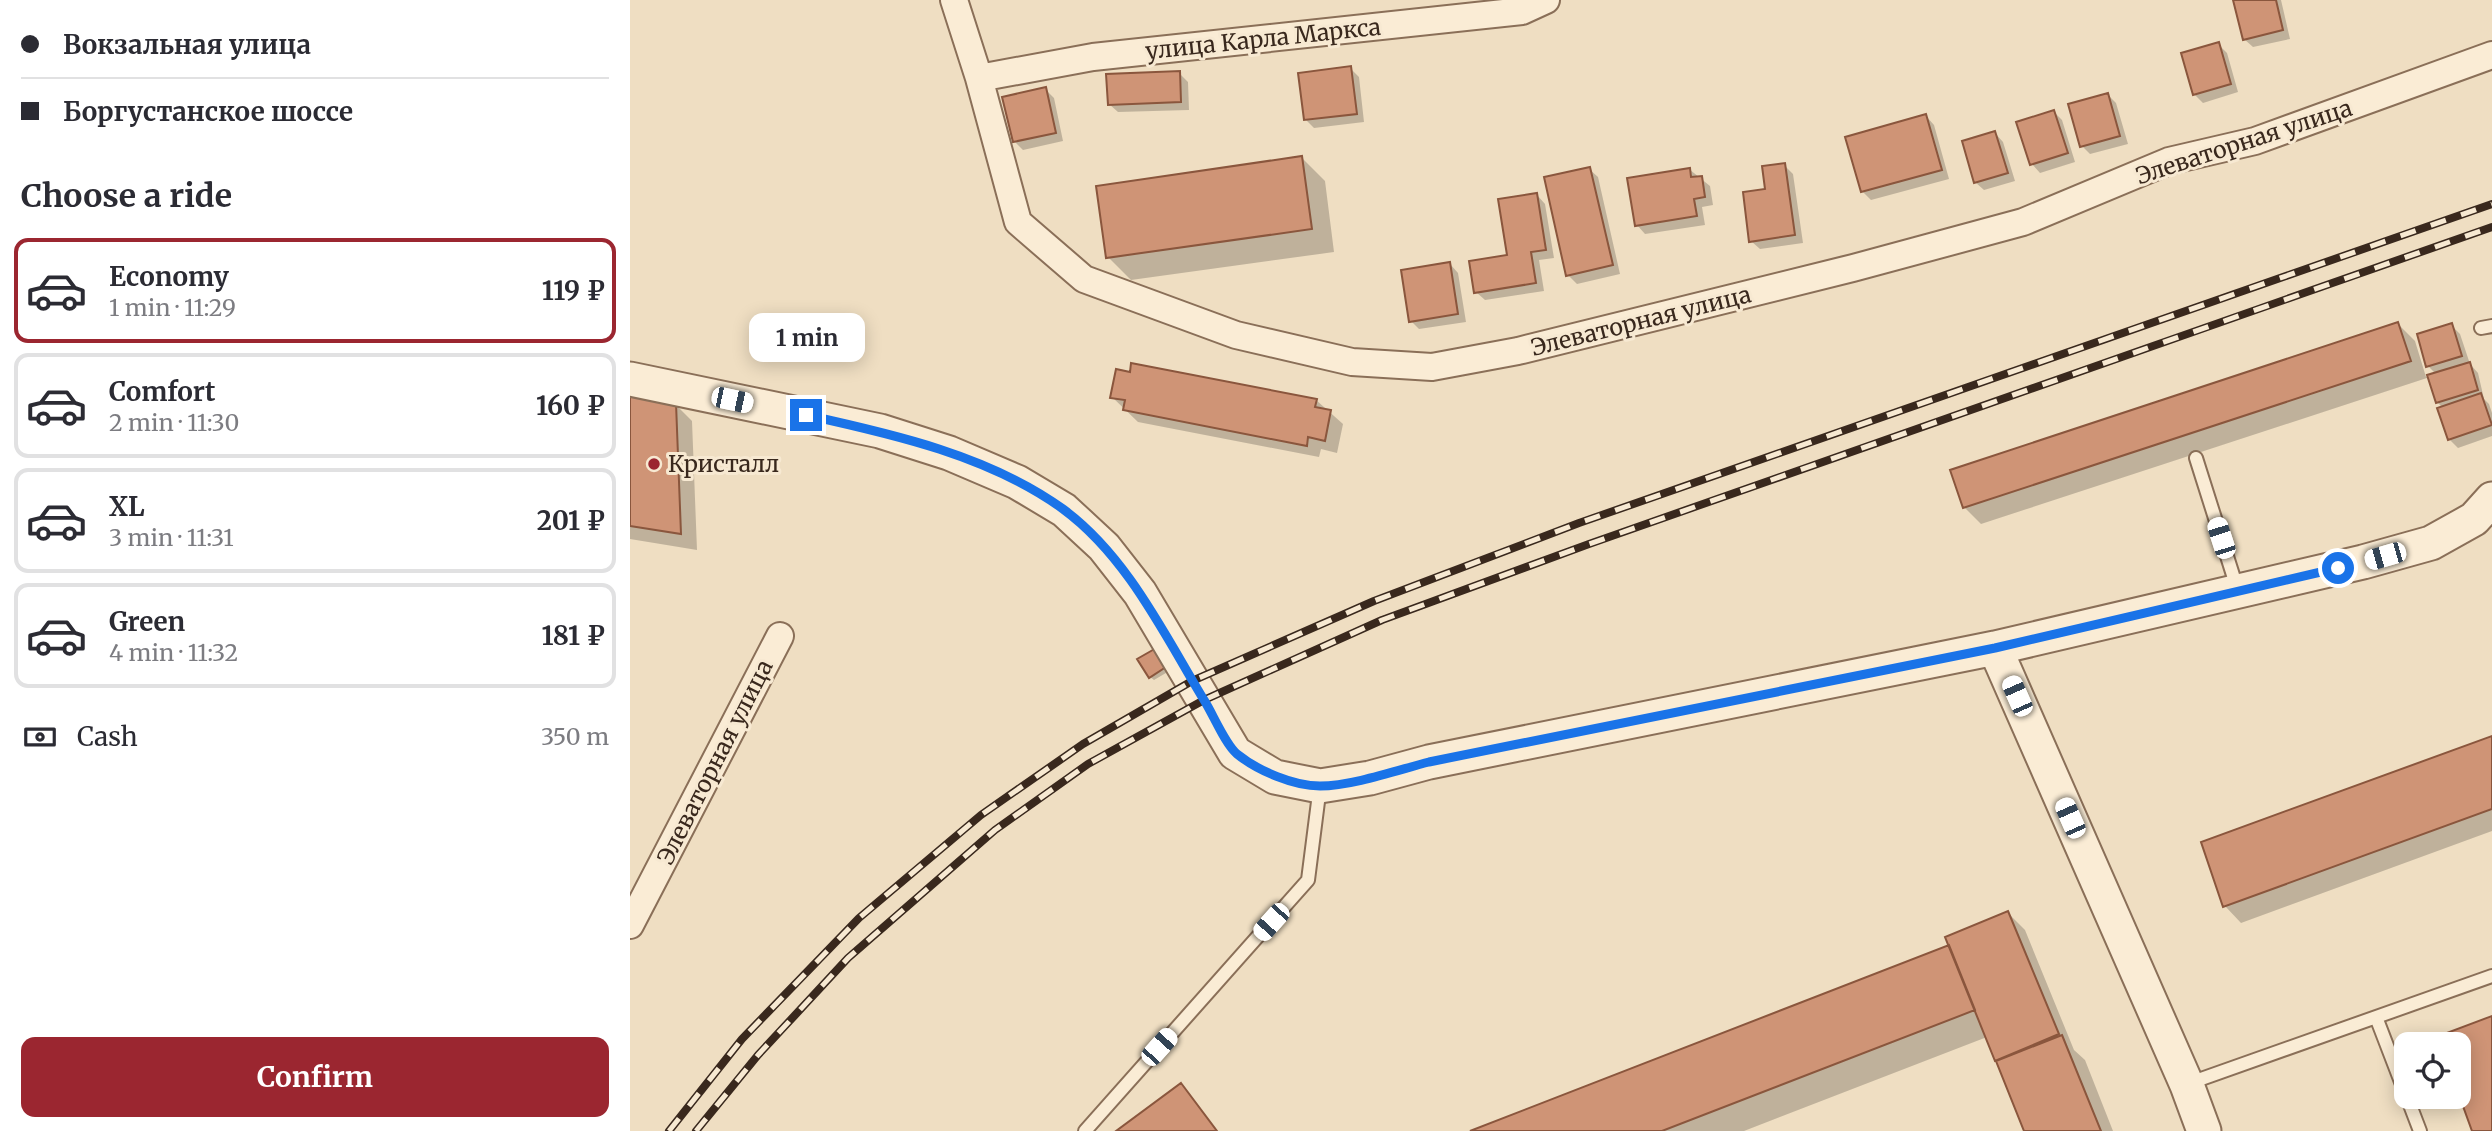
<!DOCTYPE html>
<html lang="en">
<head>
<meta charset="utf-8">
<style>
	body { margin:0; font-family:Merriweather,serif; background:#f2f2f3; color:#2b2b33; height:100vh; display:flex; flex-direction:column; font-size:26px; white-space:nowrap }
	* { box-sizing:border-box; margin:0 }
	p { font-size:23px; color:#7c7c81 }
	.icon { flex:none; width:38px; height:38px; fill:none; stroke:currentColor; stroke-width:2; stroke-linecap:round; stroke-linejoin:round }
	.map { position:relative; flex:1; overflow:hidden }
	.side { display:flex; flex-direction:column; background:#fff; width:630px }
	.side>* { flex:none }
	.top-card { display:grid; align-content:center; height:154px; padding:0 21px; background:#fff }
	.tools { position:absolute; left:1764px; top:1032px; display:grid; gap:14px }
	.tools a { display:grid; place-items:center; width:77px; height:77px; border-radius:14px; background:#fff; box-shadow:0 4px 18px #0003; font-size:35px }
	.end { position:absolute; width:32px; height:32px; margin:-16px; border:9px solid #1a73e8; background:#fff; box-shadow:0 0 0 4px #fff }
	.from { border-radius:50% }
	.bubble { position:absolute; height:49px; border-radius:14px; background:#fff; box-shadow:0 4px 18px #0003; font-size:23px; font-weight:700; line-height:49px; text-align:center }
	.car { position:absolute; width:21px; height:42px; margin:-21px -10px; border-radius:9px; box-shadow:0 0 5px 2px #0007; background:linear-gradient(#fff 24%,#345 0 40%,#fff 0 76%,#345 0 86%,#fff 0) }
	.top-card b { display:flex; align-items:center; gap:24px; height:66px; font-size:26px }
	.top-card b+b { border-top:2px solid #e1e1e2 }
	.top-card i { width:18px; height:18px; background:#2b2b33 }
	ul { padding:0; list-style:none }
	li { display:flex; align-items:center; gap:21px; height:105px; margin:0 14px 10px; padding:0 7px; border:4px solid #e1e1e2; border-radius:14px }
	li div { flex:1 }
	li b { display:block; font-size:26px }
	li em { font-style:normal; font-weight:700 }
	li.current { border-color:#9b2630 }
	li>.icon { width:63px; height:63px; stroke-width:1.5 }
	h2 { padding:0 21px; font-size:32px; line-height:84px }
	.pay { display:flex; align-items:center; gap:18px; height:77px; padding:0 21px; font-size:26px }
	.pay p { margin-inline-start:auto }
	.primary-button { display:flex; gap:14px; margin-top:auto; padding:14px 21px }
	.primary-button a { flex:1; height:80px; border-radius:14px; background:#9b2630; color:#fff; font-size:28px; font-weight:700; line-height:80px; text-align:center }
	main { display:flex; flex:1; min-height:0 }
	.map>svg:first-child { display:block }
	.shadow { fill:#0003 }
	.building { fill:#cf9476; stroke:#8a563d; stroke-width:2 }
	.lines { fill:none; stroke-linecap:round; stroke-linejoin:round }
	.service-casing { stroke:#8a6f58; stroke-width:16 }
	.minor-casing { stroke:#8a6f58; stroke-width:30 }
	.tertiary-casing { stroke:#8a6f58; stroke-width:37 }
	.service { stroke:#faecd5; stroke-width:12 }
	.minor { stroke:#faecd5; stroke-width:26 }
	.tertiary { stroke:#faecd5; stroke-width:33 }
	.rail-casing { stroke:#39281d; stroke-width:8 }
	.rail { stroke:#f7e9d2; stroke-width:5; stroke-dasharray:16; stroke-linecap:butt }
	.route { stroke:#1a73e8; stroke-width:9 }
	.poi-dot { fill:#9b2630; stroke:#f7e9d2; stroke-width:2.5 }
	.labels { text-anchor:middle; stroke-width:6; stroke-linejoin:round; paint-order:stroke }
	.street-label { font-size:23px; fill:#39281d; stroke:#f7e9d2 }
	.poi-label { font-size:23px; fill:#39281d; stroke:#f7e9d2; text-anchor:start }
</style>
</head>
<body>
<main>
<section class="side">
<div class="top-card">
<b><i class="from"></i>Вокзальная улица</b>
<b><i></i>Боргустанское шоссе</b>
</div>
<h2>Choose a ride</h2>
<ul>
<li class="current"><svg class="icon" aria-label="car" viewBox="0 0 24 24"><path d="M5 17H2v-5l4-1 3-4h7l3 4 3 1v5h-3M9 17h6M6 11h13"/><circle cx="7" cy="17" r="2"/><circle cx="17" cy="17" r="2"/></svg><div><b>Economy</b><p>1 min · 11:29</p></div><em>119 ₽</em></li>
<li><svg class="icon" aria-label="car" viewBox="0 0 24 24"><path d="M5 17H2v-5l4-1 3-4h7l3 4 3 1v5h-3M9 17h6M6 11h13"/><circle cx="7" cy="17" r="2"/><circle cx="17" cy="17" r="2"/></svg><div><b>Comfort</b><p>2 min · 11:30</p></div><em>160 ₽</em></li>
<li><svg class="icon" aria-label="car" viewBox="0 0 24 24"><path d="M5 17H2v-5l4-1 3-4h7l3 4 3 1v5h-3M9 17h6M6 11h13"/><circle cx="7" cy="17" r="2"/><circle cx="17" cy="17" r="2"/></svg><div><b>XL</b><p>3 min · 11:31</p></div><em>201 ₽</em></li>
<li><svg class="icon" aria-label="car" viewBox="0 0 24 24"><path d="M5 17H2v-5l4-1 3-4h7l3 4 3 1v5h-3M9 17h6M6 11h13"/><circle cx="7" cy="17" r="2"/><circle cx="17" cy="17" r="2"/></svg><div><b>Green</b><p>4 min · 11:32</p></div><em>181 ₽</em></li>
</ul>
<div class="pay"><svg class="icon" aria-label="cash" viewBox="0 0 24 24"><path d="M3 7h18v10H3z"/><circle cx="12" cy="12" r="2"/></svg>Cash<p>350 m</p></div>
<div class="primary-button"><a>Confirm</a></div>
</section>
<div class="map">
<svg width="1862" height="1131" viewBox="0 0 1862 1131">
	<rect width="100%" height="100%" fill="#efdec2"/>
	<path class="shadow" d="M 1605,0 L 1651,0 L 1660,39 L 1623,47 L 1614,39 Z
		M 1588,44 L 1597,53 L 1608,92 L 1573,103 L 1564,94 Z
		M 720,68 L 729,77 L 734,122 L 684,128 L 676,120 Z
		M 549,73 L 558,82 L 559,110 L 488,112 L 479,104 Z
		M 415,89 L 424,98 L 433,141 L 393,150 L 384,141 Z
		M 1478,95 L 1486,103 L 1498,144 L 1460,154 L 1452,146 Z
		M 1424,112 L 1432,120 L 1445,162 L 1410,173 L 1402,164 L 1388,123 Z
		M 1296,116 L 1304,125 L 1319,179 L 1241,200 L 1232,191 Z
		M 1365,133 L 1373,142 L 1385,181 L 1354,190 L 1345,182 Z
		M 672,158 L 695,181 L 704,252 L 501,280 L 478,257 Z
		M 1154,165 L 1163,174 L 1173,243 L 1130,249 L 1121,241 L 1137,191 Z
		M 959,169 L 968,177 L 990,274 L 947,284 L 938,275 Z
		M 1059,169 L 1080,186 L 1083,205 L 1072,207 L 1075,225 L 1015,234 L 1007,225 Z
		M 907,195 L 915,204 L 924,258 L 909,260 L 914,291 L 855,300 L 846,292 L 879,256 Z
		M 820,264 L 828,273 L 836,322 L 789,329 L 781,321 Z
		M 1768,324 L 1785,341 L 1796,377 L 1806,374 L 1798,366 L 1821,325 L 1830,334 L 1840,364 L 1848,373 L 1854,399 L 1859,404 L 1862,413 L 1862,436 L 1828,448 L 1819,439 L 1813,408 L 1807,402 L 1800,377 L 1351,524 L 1334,507 Z
		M 482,397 L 686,400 L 713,424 L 707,453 L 691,449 L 689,457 L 508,422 Z
		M 0,398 L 45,404 L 62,421 L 67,550 L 0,539 Z
		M 531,653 L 541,670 L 524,680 L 520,677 Z
		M 1862,738 L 1862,831 L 1611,923 L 1595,906 L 1573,843 Z
		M 1378,913 L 1395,930 L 1444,1050 L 1455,1060 L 1483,1131 L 1396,1131 L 1357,1037 L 1114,1131 L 845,1131 L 1321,946 Z"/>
	<path class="building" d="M 1603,0 L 1646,0 L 1653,30 L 1613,40 Z
		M 1589,42 L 1601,84 L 1563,95 L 1551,53 Z
		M 721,66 L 727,114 L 674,120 L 668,73 Z
		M 550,71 L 551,102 L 478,105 L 476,74 Z
		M 416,87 L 426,133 L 383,142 L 372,97 Z
		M 1478,93 L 1490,136 L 1450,147 L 1438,104 Z
		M 1424,110 L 1438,153 L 1400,165 L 1386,122 Z
		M 1296,114 L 1312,170 L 1231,192 L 1215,137 Z
		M 1365,131 L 1378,173 L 1344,183 L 1332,141 Z
		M 672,156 L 682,229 L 476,258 L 466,186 Z
		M 1155,163 L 1165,235 L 1119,242 L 1113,192 L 1135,189 L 1132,166 Z
		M 960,167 L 983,265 L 936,276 L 914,177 Z
		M 1060,168 L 1061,177 L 1072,176 L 1075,197 L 1064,199 L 1067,216 L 1005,226 L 997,178 Z
		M 907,193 L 916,250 L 901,252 L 906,283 L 844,293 L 839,261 L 877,255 L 868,199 Z
		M 820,262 L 828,314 L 779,322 L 771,270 Z
		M 1768,322 L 1781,361 L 1333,508 L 1320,470 Z
		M 1822,323 L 1832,356 L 1796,367 L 1787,334 Z
		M 1840,362 L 1848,390 L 1806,403 L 1797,375 Z
		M 501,363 L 687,399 L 685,407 L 701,410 L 695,441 L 678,437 L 677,446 L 493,410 L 495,400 L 480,398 L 486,369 L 500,372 Z
		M 1851,393 L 1862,425 L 1818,440 L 1807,408 Z
		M 0,396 L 46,403 L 51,534 L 0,526 Z
		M 528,647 L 539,665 L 519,678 L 507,659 Z
		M 1862,736 L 1862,809 L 1593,907 L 1571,842 Z
		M 1378,911 L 1429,1034 L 1365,1061 L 1315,937 Z
		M 1319,945 L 1345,1010 L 1032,1131 L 840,1131 Z
		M 1862,1016 L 1862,1131 L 1842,1131 L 1829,1095 L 1829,1045 L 1810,1045 L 1806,1037 Z
		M 1432,1035 L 1471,1131 L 1394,1131 L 1366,1061 Z
		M 551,1083 L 587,1131 L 486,1131 Z"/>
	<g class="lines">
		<defs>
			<path id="service" d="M 1851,328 L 1862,326
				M 1566,458 L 1608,591
				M 1746,1017 L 1776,1095
				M 1557,1084 L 1862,976
				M 1777,1097 L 1790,1131
				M 455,1131 L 678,880 L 690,786"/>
			<path id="minor" d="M 324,0 L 349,78 L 388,222 L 454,279 L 606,335 L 722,362 L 802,367 L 888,351 L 1223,268 L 1393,222 L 1539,161 L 1625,141 L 1862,55
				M 349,78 L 463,57 L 892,11 L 916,0
				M 0,925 L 150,636"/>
			<path id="tertiary" d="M 0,379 L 250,431 L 319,453 L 387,482 L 434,510 L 474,547 L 510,593 L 605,753 L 645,777 L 690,786 L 740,778 L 799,762 L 1365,648 L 1733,562 L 1801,543 L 1844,519 L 1862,499
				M 1365,648 L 1557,1085 L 1574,1131"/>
		</defs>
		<use href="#service" class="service-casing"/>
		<use href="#minor" class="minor-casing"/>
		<use href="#tertiary" class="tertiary-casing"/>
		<use href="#service" class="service"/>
		<use href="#minor" class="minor"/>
		<use href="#tertiary" class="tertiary"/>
		<defs>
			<path id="rail" d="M 39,1131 L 112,1039 L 229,918 L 351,815 L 453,744 L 562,681 L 744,601 L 949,523 L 1862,204
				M 66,1131 L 128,1055 L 218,958 L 365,830 L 458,764 L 574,700 L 752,620 L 959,544 L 1862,227"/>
		</defs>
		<use href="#rail" class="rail-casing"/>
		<use href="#rail" class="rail"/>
	</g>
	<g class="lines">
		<path class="route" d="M 176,415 C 263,434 360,456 433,509 C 497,556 534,634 574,700 C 583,714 595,744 607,754 C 628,771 664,786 690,786 C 722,786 768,770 799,762 L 1365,648 L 1708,568"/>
	</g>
	<circle class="poi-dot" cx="24" cy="464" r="7"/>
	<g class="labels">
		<g class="street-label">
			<text transform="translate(633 39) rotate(-6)" y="8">улица Карла Маркса</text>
			<text transform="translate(1614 142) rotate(-18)" y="8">Элеваторная улица</text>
			<text transform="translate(1011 321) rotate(-14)" y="8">Элеваторная улица</text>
			<text transform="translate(85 762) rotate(-63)" y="8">Элеваторная улица</text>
		</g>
		<g class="poi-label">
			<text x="38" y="472">Кристалл</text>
		</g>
	</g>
</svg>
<div class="tools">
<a><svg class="icon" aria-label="locate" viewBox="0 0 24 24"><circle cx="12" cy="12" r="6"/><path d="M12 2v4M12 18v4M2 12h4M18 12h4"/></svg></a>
</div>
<i class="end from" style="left:1708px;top:568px"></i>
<i class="end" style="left:176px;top:415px"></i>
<div class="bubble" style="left:119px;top:313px;width:116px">1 min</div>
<i class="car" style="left:102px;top:400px;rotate:102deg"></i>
<i class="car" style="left:1591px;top:538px;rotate:342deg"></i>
<i class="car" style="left:1755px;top:556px;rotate:254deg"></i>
<i class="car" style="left:1387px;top:696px;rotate:336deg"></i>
<i class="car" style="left:1440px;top:818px;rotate:336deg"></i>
<i class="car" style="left:641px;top:922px;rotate:222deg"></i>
<i class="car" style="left:529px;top:1047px;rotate:42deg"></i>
</div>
</main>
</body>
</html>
